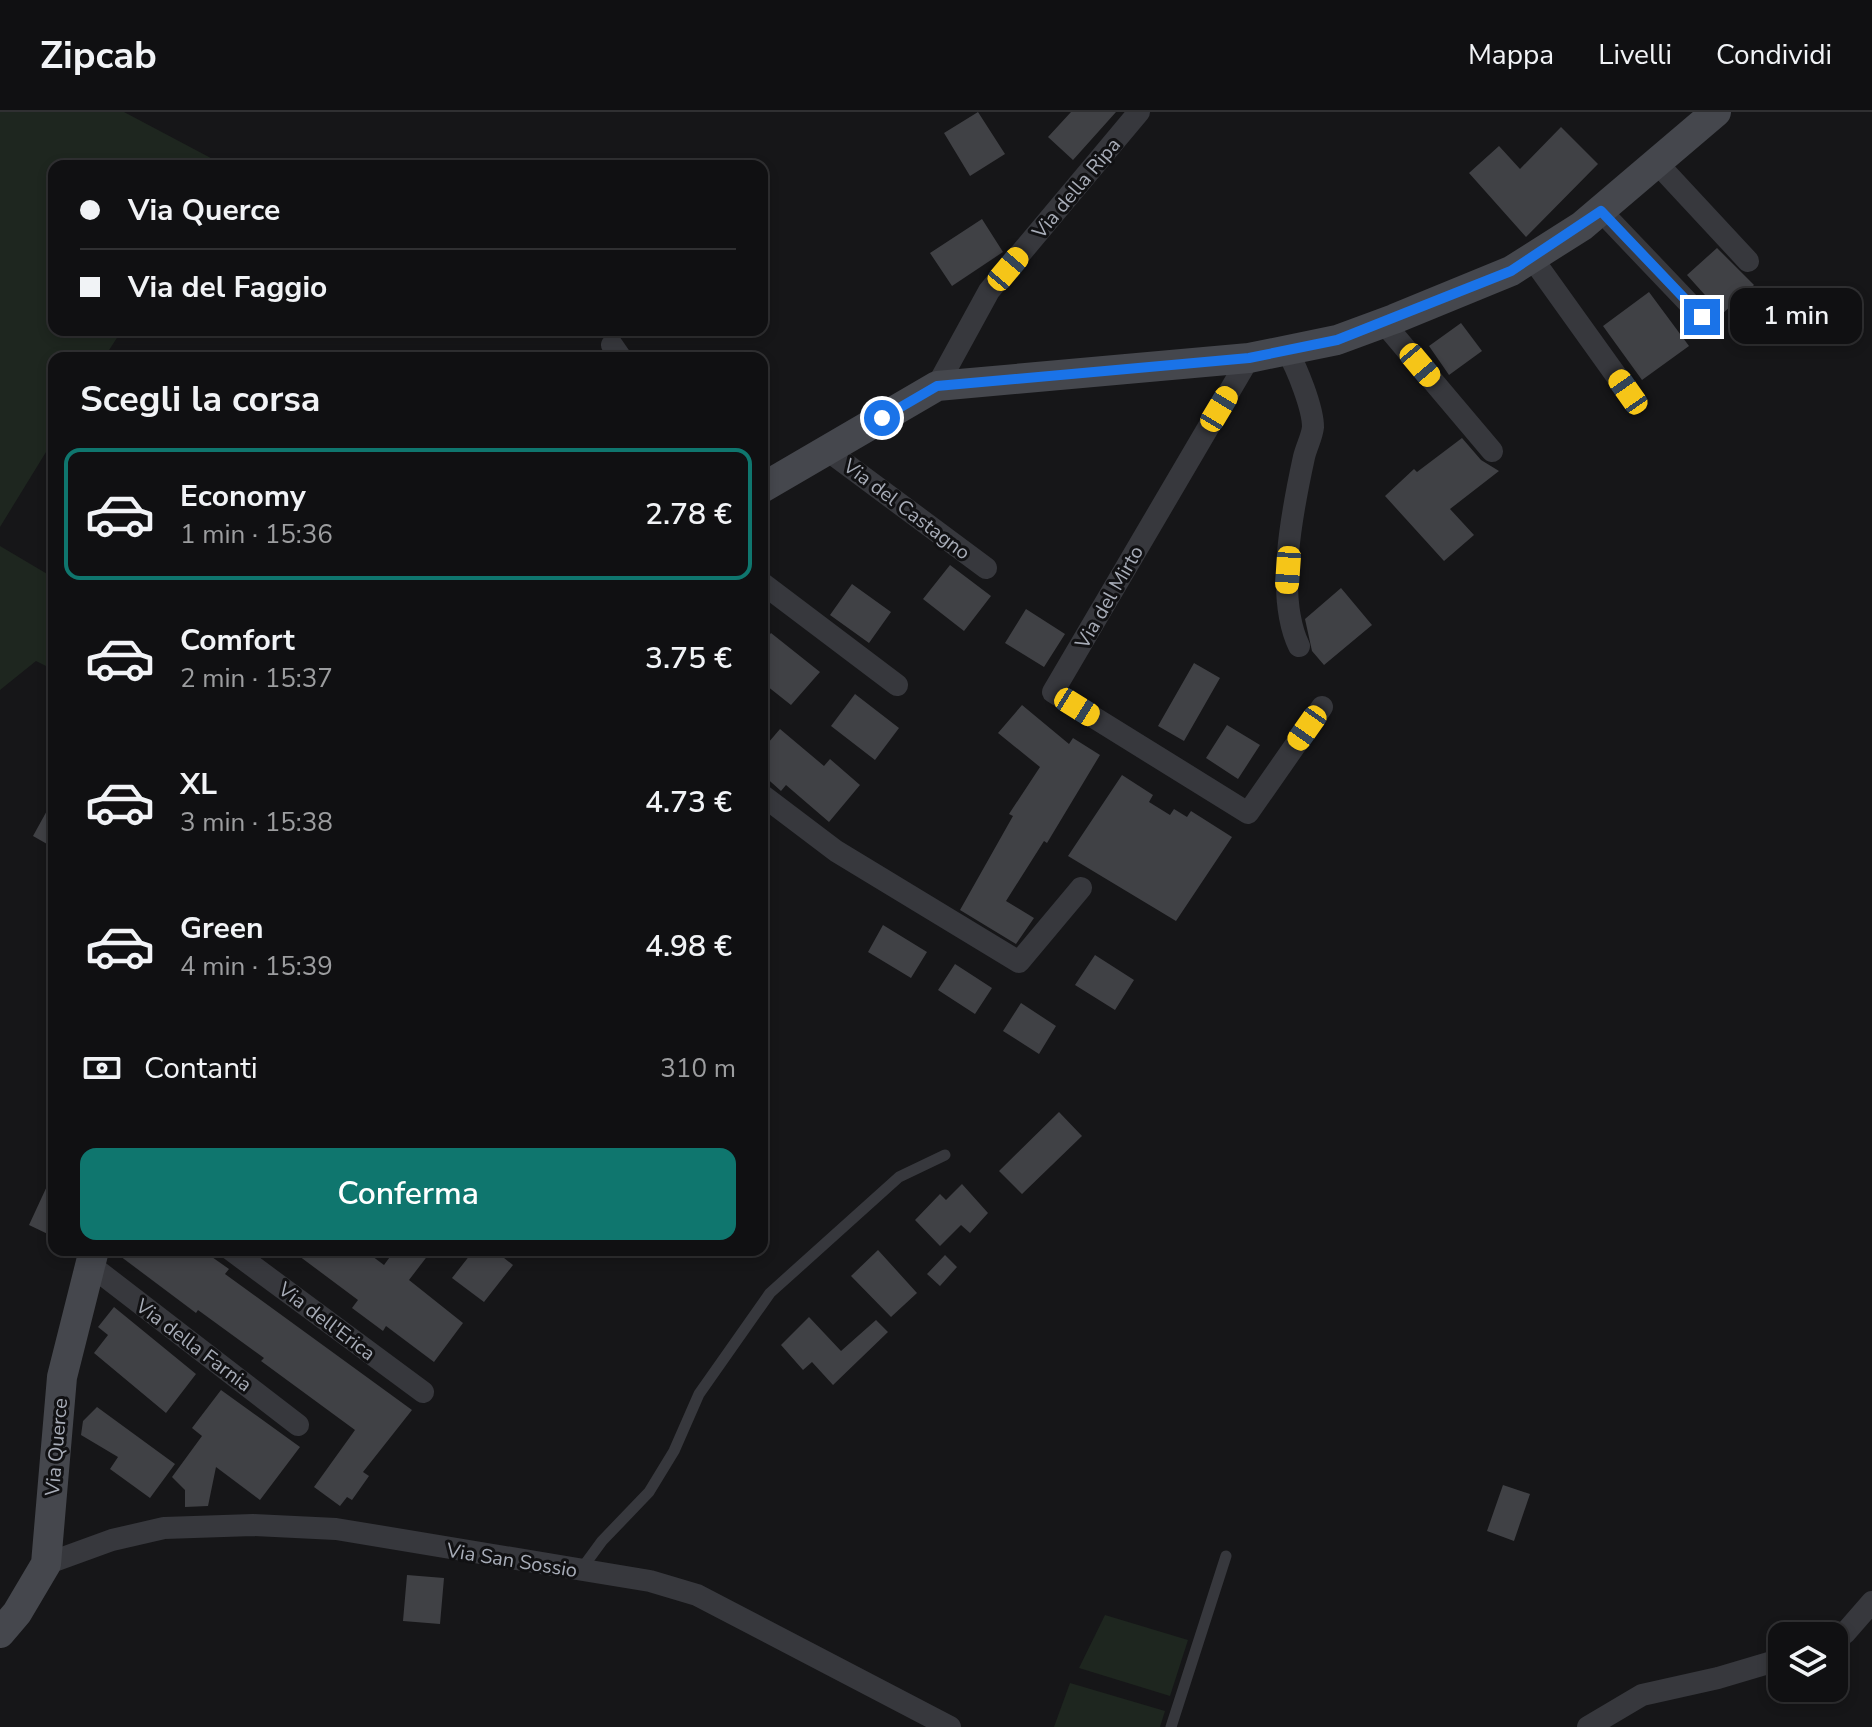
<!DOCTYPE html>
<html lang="it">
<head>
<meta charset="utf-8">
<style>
	body { margin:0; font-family:"Nunito Sans",sans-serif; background:#19191b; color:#f1f3f6; height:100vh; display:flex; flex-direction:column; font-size:30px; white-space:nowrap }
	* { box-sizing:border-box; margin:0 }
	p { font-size:26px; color:#9c9d9f }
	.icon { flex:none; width:44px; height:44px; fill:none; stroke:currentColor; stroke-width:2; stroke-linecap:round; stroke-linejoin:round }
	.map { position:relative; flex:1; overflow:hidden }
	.sheet { position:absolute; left:48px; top:240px; width:720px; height:904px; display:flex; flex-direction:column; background:#101012; border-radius:16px; box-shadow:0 4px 12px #0003,0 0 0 2px #303032 }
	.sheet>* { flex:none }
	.hud { position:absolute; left:48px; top:48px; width:720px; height:176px; border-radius:16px; box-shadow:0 4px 12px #0003,0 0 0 2px #303032; display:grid; align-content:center; height:176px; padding:0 32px; background:#101012 }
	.buttons { position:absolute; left:1768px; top:1510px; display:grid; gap:16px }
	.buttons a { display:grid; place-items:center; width:80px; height:80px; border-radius:16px; background:#101012; box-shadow:0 4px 12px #0003,0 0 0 2px #303032; font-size:40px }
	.end { position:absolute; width:36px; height:36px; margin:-18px; border:10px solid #1a73e8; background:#fff; box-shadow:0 0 0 4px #fff }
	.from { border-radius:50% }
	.bubble { position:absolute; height:56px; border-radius:16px; background:#101012; box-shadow:0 4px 12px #0003,0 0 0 2px #303032; font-size:26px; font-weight:600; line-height:56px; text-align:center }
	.car { position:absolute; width:24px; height:48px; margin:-24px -12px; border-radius:10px; box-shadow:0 0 6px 2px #0007; background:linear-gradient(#f5c518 24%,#345 0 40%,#f5c518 0 76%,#345 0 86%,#f5c518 0) }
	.hud b { display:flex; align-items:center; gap:28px; height:76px; font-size:30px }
	.hud b+b { border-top:2px solid #303032 }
	.hud i { width:20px; height:20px; background:#f1f3f6 }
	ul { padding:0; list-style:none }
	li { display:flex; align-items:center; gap:24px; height:132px; margin:0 16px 12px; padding:0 16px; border:4px solid transparent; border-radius:16px }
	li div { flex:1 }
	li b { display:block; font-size:30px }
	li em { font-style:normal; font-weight:600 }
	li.current { border-color:#0f766e }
	li>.icon { width:72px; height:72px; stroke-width:1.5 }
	h2 { padding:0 32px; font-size:36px; line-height:96px }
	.pay { display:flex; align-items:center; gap:20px; height:88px; padding:0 32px; font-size:30px }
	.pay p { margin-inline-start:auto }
	.cta { display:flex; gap:16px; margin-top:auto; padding:16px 32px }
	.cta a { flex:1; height:92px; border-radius:16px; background:#0f766e; color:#fff; font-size:32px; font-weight:600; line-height:92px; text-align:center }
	header { display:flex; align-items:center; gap:48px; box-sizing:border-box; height:112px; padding:0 40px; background:#101012; border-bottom:2px solid #303032 }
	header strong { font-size:38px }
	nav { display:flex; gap:44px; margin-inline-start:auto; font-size:28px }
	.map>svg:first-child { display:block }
	.green { fill:#1e261f }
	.building { fill:#404145 }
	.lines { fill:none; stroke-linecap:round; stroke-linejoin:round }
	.lane { stroke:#37383d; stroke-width:11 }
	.street { stroke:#37383d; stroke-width:22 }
	.secondary { stroke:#45474d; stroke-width:30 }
	.route { stroke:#1a73e8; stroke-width:10 }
	.labels { text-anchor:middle; stroke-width:6; stroke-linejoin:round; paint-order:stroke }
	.street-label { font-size:20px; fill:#a8adb8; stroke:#111113 }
</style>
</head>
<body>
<header>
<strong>Zipcab</strong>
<nav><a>Mappa</a><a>Livelli</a><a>Condividi</a></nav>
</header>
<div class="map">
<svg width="1872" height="1615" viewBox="0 0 1872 1615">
	<rect width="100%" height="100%" fill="#161618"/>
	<path class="green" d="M 0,0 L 124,0 L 224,53 L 54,54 L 54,218 L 122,218 L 104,246 L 54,246 L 54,327 L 0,415 Z
		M 0,434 L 54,466 L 54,558 L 36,549 L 0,578 Z
		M 1105,1503 L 1188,1528 L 1170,1584 L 1079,1556 Z
		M 1070,1571 L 1165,1599 L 1160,1615 L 1054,1615 Z"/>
	<path class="building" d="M 978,0 L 1005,42 L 970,64 L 944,21 Z
		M 1071,0 L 1116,0 L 1073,48 L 1048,25 Z
		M 1561,15 L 1598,52 L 1526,125 L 1469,61 L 1499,34 L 1520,57 Z
		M 982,107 L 1003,140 L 952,174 L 930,141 Z
		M 1717,136 L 1754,173 L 1722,202 L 1687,163 Z
		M 1649,180 L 1689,234 L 1642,268 L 1603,214 Z
		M 1461,211 L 1482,239 L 1449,263 L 1429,234 Z
		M 1462,326 L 1481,348 L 1499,359 L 1450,397 L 1474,423 L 1444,449 L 1385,384 L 1414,357 L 1417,360 Z
		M 950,453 L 991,484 L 964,519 L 923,487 Z
		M 852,472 L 891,500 L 869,531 L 830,503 Z
		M 1341,476 L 1372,513 L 1324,553 L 1312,539 L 1305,507 Z
		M 1026,497 L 1065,522 L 1044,555 L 1005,531 Z
		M 771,521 L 820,560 L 791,593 L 762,570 L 762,532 Z
		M 1194,551 L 1220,566 L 1184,629 L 1158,614 Z
		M 855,582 L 899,616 L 875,648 L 831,614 Z
		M 1022,593 L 1069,632 L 1073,626 L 1100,643 L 1047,731 L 1044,729 L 1006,789 L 1034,806 L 1016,832 L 960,798 L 1013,704 L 1009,702 L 1040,655 L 998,621 Z
		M 1227,613 L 1260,633 L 1238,667 L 1206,646 Z
		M 780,617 L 824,654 L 830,647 L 860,673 L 829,710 L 786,673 L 781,679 L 762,662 L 762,638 Z
		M 1122,663 L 1153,683 L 1149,690 L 1170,703 L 1174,697 L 1187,705 L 1191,699 L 1232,725 L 1176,809 L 1068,744 Z
		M 54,686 L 54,736 L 33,724 Z
		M 883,813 L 927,840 L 911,866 L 868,840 Z
		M 1095,843 L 1134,868 L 1115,898 L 1075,873 Z
		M 955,852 L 992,876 L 975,902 L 938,878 Z
		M 1021,891 L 1056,914 L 1039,942 L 1003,919 Z
		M 1059,1000 L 1082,1024 L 1022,1082 L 999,1059 Z
		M 54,1059 L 54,1125 L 29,1113 Z
		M 962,1072 L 988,1101 L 970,1121 L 961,1113 L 940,1134 L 915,1108 L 940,1082 L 946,1088 Z
		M 112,1138 L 202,1138 L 229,1157 L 225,1162 L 412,1298 L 363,1360 L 369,1364 L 352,1388 L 347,1385 L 340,1394 L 314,1375 L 355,1318 L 261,1249 L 264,1246 L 198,1198 L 196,1201 Z
		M 291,1138 L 364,1138 L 384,1153 L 395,1138 L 432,1138 L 409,1168 L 463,1211 L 434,1250 L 386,1214 L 383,1219 L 352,1196 L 358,1188 Z
		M 474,1138 L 494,1138 L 513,1153 L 484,1190 L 452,1166 Z
		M 878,1138 L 917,1181 L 891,1205 L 851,1164 Z
		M 945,1143 L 957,1155 L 940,1174 L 927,1162 Z
		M 114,1195 L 196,1262 L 166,1301 L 94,1241 L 108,1223 L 98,1215 Z
		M 809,1205 L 841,1239 L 876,1208 L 888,1220 L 833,1273 L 812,1250 L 803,1258 L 781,1233 Z
		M 221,1278 L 300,1335 L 260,1388 L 216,1355 L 208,1394 L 185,1395 L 185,1378 L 172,1365 L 202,1324 L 192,1316 Z
		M 97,1295 L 175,1352 L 150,1386 L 110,1357 L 118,1345 L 81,1323 L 83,1309 Z
		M 1503,1373 L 1530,1382 L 1514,1429 L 1487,1419 Z
		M 407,1463 L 444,1466 L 440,1512 L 403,1509 Z"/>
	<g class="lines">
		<path class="lane" d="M 580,1459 L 602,1429 L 649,1380 L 674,1339 L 699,1282 L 770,1181 L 899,1065 L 945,1043
			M 1171,1615 L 1226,1444"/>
		<path class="street" d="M 1656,50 L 1748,149
			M 1601,99 L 1702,205
			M 1532,146 L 1628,280
			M 1383,210 L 1492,339
			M 612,233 L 621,246
			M 1287,239 C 1297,256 1313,296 1313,315 C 1312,325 1306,336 1304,345 C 1292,400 1275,484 1299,534
			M 1249,246 L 1053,580 L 1248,701 L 1322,595
			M 937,274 L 989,179 L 1139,0
			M 827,338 L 986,456
			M 762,471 L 897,573
			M 762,683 L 836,739 L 1019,850 L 1081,776
			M 231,1138 L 423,1280
			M 89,1152 L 298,1313
			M 46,1452 L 112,1428 L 164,1416 L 253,1413 L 336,1417 L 650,1469 L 697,1483 L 950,1615
			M 1834,1527 L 1845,1521 L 1872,1490
			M 1588,1615 L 1642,1583 L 1718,1566 L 1782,1547"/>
		<path class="secondary" d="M 762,376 L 937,274 L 1249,246 L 1337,228 L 1394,207 L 1511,159 L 1582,114 L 1716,0
			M 0,1521 L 17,1501 L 46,1452 L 62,1265 L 94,1138"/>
	</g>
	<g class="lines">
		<path class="route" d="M 882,306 L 937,274 L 1249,246 L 1337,228 L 1511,159 L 1601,99 L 1702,205"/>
	</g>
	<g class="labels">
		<g class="street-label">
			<text transform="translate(1076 76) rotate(-50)" y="7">Via della Ripa</text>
			<text transform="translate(907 397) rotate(37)" y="7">Via del Castagno</text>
			<text transform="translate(1109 485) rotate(-60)" y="7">Via del Mirto</text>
			<text transform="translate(327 1209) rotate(37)" y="7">Via dell'Erica</text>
			<text transform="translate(194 1233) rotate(37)" y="7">Via della Farnia</text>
			<text transform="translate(56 1335) rotate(-85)" y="7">Via Querce</text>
			<text transform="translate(512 1448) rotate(9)" y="7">Via San Sossio</text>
		</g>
	</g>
</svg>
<div class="buttons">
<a><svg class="icon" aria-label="layers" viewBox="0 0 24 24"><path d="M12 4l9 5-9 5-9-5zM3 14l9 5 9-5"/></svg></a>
</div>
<i class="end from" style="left:882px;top:306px"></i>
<i class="end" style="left:1702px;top:205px"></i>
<div class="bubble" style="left:1730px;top:176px;width:132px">1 min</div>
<i class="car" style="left:1008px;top:157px;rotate:40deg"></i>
<i class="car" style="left:1420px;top:253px;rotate:140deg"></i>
<i class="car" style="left:1628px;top:280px;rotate:325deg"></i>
<i class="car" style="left:1219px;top:297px;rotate:31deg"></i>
<i class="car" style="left:1288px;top:458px;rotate:184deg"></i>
<i class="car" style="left:1077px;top:595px;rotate:122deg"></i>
<i class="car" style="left:1307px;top:616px;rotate:215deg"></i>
<div class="hud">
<b><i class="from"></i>Via Querce</b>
<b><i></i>Via del Faggio</b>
</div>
<section class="sheet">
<h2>Scegli la corsa</h2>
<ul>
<li class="current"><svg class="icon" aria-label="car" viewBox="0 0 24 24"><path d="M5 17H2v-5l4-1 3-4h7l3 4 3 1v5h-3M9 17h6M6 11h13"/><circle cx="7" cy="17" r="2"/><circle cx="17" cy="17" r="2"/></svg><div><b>Economy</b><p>1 min · 15:36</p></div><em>2.78 €</em></li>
<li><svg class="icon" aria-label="car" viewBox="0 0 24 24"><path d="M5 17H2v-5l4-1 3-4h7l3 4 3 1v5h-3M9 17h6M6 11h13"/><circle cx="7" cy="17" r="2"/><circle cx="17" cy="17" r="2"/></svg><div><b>Comfort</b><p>2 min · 15:37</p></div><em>3.75 €</em></li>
<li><svg class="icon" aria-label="car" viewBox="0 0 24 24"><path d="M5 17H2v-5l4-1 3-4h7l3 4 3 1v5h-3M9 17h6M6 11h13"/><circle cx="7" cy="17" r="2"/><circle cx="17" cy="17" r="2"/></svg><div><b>XL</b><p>3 min · 15:38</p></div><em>4.73 €</em></li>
<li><svg class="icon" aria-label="car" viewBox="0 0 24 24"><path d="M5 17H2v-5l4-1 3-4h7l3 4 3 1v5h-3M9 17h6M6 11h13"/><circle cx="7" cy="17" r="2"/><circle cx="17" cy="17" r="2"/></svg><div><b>Green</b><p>4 min · 15:39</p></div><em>4.98 €</em></li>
</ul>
<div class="pay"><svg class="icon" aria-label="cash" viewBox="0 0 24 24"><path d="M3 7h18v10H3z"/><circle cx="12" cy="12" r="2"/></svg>Contanti<p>310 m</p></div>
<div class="cta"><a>Conferma</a></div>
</section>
</div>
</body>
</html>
